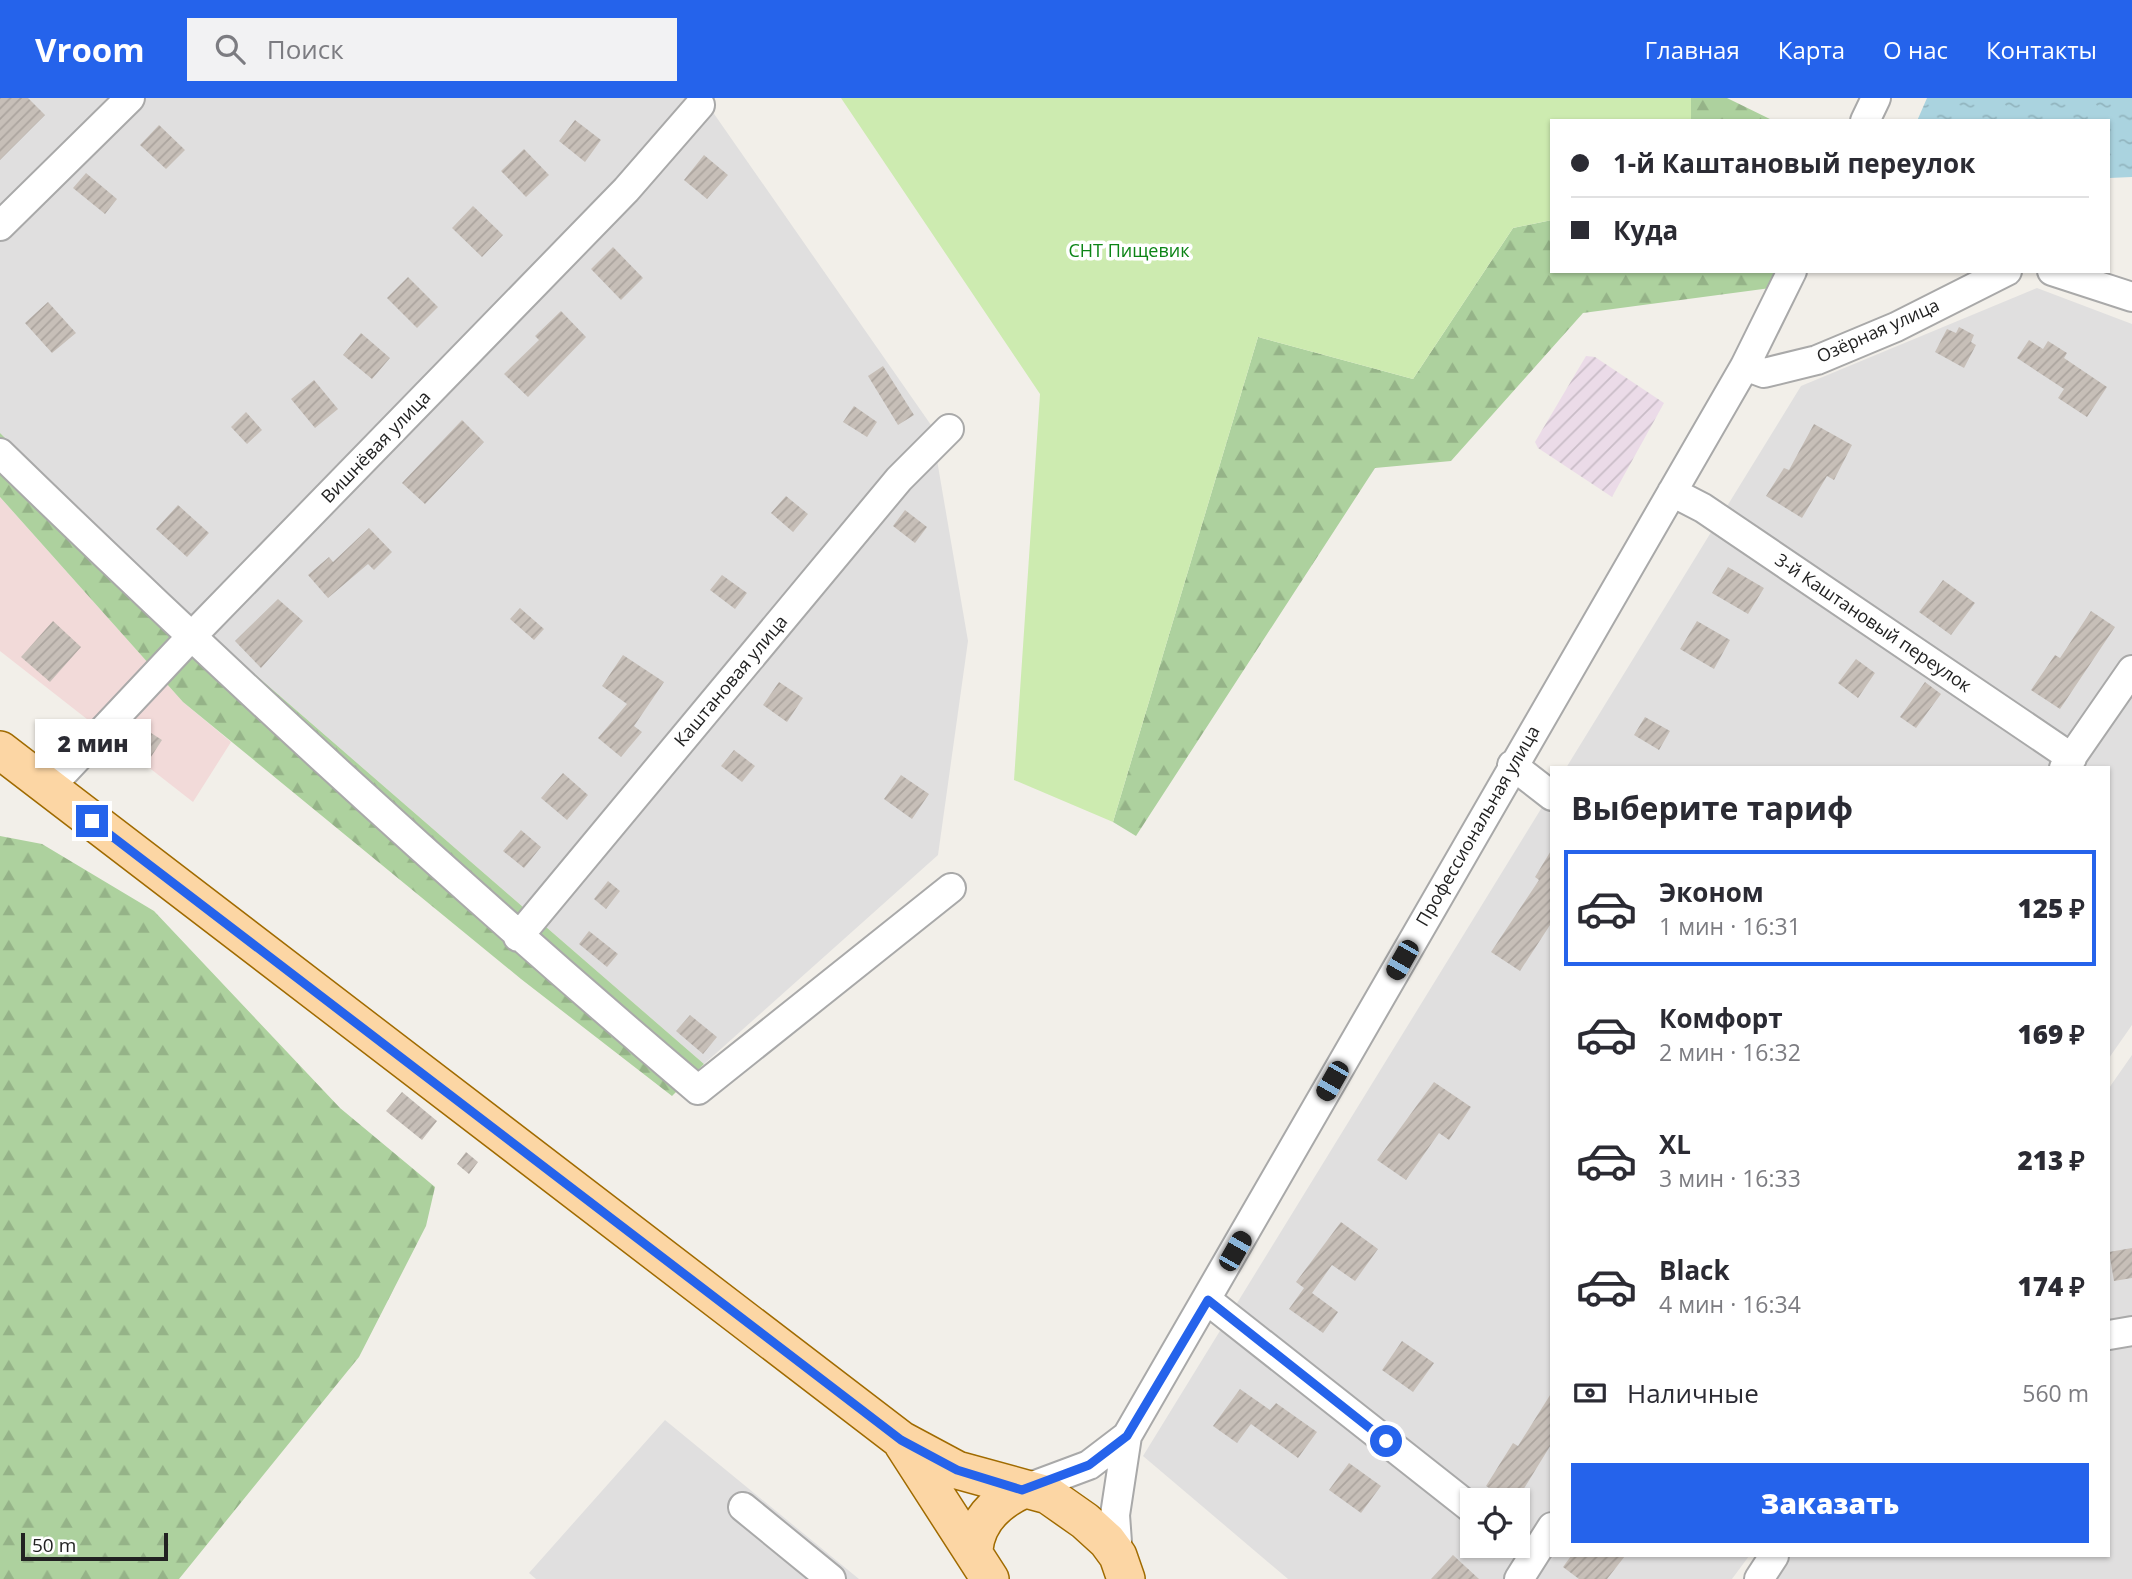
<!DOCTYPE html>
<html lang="ru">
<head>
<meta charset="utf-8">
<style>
	body { margin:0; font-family:"Open Sans",sans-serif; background:#f2f2f3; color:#2b2b33; height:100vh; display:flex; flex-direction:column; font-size:26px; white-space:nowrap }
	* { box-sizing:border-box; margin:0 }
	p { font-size:23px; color:#7c7c81 }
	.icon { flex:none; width:38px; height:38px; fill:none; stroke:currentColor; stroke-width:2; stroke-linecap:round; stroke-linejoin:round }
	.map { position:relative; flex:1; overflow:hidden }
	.details { position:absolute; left:1550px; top:668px; width:560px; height:791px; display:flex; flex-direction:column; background:#fff; border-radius:0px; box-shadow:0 2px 5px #0004 }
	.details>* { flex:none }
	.banner { position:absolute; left:1550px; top:21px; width:560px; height:154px; border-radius:0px; box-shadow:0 2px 5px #0004; display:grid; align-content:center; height:154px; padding:0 21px; background:#fff }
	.buttons { position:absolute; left:1460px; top:1390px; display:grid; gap:14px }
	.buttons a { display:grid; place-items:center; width:70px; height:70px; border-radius:0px; background:#fff; box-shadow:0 2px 5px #0004; font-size:35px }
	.scale { position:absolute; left:21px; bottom:18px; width:147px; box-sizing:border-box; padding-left:7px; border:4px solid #222; border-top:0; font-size:19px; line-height:24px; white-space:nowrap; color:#222; -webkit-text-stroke:5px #fff; paint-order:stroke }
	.end { position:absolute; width:32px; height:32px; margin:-16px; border:9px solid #2563eb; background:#fff; box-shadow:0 0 0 4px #fff }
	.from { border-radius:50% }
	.bubble { position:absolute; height:49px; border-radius:0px; background:#fff; box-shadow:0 2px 5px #0004; font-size:23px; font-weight:800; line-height:49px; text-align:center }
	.car { position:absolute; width:21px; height:42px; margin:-21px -10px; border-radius:9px; box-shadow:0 0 5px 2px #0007; background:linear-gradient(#222 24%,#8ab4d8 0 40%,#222 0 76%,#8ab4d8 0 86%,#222 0) }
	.banner b { display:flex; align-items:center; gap:24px; height:66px; font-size:26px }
	.banner b+b { border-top:2px solid #e1e1e2 }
	.banner i { width:18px; height:18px; background:#2b2b33 }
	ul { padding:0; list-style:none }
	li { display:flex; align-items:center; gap:21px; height:116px; margin:0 14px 10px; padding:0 7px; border:4px solid transparent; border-radius:0px }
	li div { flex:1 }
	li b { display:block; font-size:26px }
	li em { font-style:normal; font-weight:800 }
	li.active { border-color:#2563eb }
	li>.icon { width:63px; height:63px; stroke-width:1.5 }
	h2 { padding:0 21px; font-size:32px; line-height:84px }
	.pay { display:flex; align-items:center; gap:18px; height:77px; padding:0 21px; font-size:26px }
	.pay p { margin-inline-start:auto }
	.primary-button { display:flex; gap:14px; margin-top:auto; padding:14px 21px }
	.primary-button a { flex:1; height:80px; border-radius:0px; background:#2563eb; color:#fff; font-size:28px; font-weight:800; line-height:80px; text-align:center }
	header { display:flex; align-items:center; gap:42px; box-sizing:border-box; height:98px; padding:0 35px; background:#2563eb; color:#fff }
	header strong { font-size:33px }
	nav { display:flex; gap:38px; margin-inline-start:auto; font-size:24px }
	.search { width:490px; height:63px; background:#f2f2f3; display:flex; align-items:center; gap:18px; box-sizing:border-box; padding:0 24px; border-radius:0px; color:#7c7c81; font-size:26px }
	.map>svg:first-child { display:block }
	.residential { fill:#e0dfdf; fill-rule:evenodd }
	.commercial { fill:#f2dad9 }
	.industrial { fill:url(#industrial-furrows) }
	.forest { fill:url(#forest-firs) }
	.garden { fill:#cdebb0 }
	.water { fill:url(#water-ripples) }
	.building { fill:url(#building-hatch) }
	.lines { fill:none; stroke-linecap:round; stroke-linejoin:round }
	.minor-casing { stroke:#a9a9a9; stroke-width:32 }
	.major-casing { stroke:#a06b00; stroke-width:40 }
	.minor { stroke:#fff; stroke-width:28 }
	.major { stroke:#fcd6a4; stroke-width:37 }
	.route { stroke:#2563eb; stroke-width:9 }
	.labels { text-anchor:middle; stroke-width:7; stroke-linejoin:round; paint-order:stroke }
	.park-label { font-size:18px; fill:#0c8416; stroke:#fff }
	.street-label { font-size:18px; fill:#222; stroke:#fff }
</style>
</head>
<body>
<header>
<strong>Vroom</strong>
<div class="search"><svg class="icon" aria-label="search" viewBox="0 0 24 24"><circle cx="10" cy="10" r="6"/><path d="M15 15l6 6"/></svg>Поиск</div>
<nav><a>Главная</a><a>Карта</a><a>О нас</a><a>Контакты</a></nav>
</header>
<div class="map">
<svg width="2132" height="1481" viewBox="0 0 2132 1481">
	<defs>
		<pattern id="industrial-furrows" width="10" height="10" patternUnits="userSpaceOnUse" patternTransform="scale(1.75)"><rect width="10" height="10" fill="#ebdbe8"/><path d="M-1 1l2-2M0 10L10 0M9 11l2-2" fill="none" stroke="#c9bcc7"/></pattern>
		<pattern id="forest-firs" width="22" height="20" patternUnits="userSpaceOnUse" patternTransform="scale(1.75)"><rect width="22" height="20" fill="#add19e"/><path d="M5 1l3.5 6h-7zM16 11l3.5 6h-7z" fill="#95b388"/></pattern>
		<pattern id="water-ripples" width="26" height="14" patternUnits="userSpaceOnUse" patternTransform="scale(1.75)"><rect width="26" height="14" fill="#aad3df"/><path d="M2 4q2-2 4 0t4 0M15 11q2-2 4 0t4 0" fill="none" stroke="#92b5bf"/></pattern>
		<pattern id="building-hatch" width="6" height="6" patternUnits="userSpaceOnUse" patternTransform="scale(1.75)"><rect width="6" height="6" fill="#c7bfb8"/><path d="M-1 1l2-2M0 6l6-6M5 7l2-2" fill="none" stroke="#aba49e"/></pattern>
	</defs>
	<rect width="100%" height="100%" fill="#f2efe9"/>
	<path class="residential" d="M 0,0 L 703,0 L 931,327 L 968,543 L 938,757 L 704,966 L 168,501 L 0,335 Z
		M 2037,190 L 2132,226 L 2132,927 L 2109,960 L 2109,670 L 1566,670 L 1801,288 Z
		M 1552,693 L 1552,1458 L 1749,1458 L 1732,1481 L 1288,1481 L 1143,1358 ZM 1472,1402 L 1517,1402 L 1517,1447 L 1472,1447 Z
		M 2132,957 L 2132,1481 L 1769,1481 L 1785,1458 L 2109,1458 L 2109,990 Z
		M 665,1322 L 859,1481 L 536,1481 L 529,1475 Z"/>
	<path class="commercial" d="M 0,399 L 183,604 L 231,644 L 193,704 L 0,553 Z"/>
	<path class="industrial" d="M 1586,258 L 1595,259 L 1664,305 L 1612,399 L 1538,350 L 1535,344 Z"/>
	<path class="forest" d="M 1691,0 L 1727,0 L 1774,23 L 1691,23 Z
		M 1552,122 L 1552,173 L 1792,173 L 1785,188 L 1583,215 L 1451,363 L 1375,370 L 1136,738 L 1113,724 L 1258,239 L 1413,281 L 1513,130 Z
		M 0,335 L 168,501 L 704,966 L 672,998 L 521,881 L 183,604 L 0,399 Z
		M 0,738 L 42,746 L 154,813 L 340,1010 L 435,1089 L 426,1128 L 359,1259 L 179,1481 L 0,1481 Z"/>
	<path class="garden" d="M 841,0 L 1691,0 L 1691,23 L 1552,23 L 1552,122 L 1513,130 L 1413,281 L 1258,239 L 1113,724 L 1014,682 L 1040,296 Z"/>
	<path class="water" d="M 1927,0 L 2132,0 L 2132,79 L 2109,80 L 2109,23 L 1917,23 Z"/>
	<path class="building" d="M 0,0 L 28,0 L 45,17 L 0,62 Z
		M 575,22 L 601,42 L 585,64 L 559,43 Z
		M 159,27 L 185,52 L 166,71 L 140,47 Z
		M 524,51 L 549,77 L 526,99 L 501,73 Z
		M 704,57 L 728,77 L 707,101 L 684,82 Z
		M 86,75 L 117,101 L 105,116 L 73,90 Z
		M 473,108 L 503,137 L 482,159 L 452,130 Z
		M 613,149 L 643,180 L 621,202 L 591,171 Z
		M 408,179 L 438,209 L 417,230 L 387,200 Z
		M 48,204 L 76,235 L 52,255 L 25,225 Z
		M 561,213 L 586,239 L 528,299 L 504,276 L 539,242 L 535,238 Z
		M 1959,229 L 1974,237 L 1971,244 L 1976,247 L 1964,270 L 1935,254 L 1947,231 L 1956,235 Z
		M 361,235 L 390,260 L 372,281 L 343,257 Z
		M 2029,242 L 2043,251 L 2048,243 L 2067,255 L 2064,260 L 2107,289 L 2087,319 L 2058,300 L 2064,291 L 2017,260 Z
		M 883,268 L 914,317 L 898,327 L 868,278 Z
		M 314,282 L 338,311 L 315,330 L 291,301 Z
		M 854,308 L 877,324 L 867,339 L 843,324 Z
		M 246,314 L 262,332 L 247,346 L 231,329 Z
		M 462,322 L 484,344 L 425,406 L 402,385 Z
		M 1814,326 L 1852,347 L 1834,382 L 1827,378 L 1802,420 L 1766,398 L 1784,370 L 1789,372 Z
		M 786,398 L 808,416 L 793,434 L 771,415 Z
		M 178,407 L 209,435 L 187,459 L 156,431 Z
		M 905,412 L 927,429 L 915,445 L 893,428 Z
		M 369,430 L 392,454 L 374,472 L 368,466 L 328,500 L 308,477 L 329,459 L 333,464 Z
		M 1728,469 L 1764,490 L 1748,516 L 1712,495 Z
		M 722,477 L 747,495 L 735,511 L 710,492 Z
		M 1943,482 L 1975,505 L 1951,537 L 1919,514 Z
		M 278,501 L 303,523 L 261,570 L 235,543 Z
		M 520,510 L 544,531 L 534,542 L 510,521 Z
		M 2091,513 L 2115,529 L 2060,611 L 2031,592 L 2055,557 L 2060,560 Z
		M 53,523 L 81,549 L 50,584 L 21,559 Z
		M 1697,523 L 1730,542 L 1714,571 L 1680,551 Z
		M 623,557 L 664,584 L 634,628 L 642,634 L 621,659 L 598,640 L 627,606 L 602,588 Z
		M 1856,561 L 1875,575 L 1858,600 L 1838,585 Z
		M 779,584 L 803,600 L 787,624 L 763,607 Z
		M 1925,584 L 1941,596 L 1916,630 L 1900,619 Z
		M 1645,619 L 1670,633 L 1659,652 L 1634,637 Z
		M 137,626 L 162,642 L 149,662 L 124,645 Z
		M 734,652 L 755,668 L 742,684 L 721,668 Z
		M 563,675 L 588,697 L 567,722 L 541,700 Z
		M 901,677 L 929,696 L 912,721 L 884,701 Z
		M 521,732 L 541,749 L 524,770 L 503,753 Z
		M 1552,751 L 1552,824 L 1520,873 L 1491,854 L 1539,782 L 1535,779 Z
		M 608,783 L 620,793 L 606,811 L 594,801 Z
		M 589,833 L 618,856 L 607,869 L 579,846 Z
		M 690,917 L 717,939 L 703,956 L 676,933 Z
		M 1434,984 L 1471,1009 L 1449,1042 L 1439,1035 L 1406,1082 L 1377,1062 Z
		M 402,994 L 437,1023 L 422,1042 L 386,1013 Z
		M 466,1054 L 478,1064 L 469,1076 L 457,1066 Z
		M 1341,1124 L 1378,1151 L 1355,1183 L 1332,1167 L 1312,1195 L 1338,1214 L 1323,1235 L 1289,1211 L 1304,1190 L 1296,1184 Z
		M 2132,1150 L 2132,1180 L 2114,1183 L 2109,1154 Z
		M 1402,1243 L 1434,1265 L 1413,1294 L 1382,1272 Z
		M 1240,1291 L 1270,1312 L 1276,1305 L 1317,1334 L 1298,1360 L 1251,1326 L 1237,1345 L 1213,1328 Z
		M 1552,1294 L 1552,1345 L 1517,1402 L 1508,1402 L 1486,1388 L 1513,1345 L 1518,1348 Z
		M 1349,1365 L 1381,1388 L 1361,1415 L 1329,1392 Z
		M 1453,1457 L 1479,1481 L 1431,1481 Z
		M 1571,1458 L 1625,1458 L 1607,1481 L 1579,1481 L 1563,1469 Z"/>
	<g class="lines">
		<defs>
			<path id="minor" d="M 1865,23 L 1876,0
				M 0,128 L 130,0
				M 2052,173 L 2132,199
				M 1745,268 L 1764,275 L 1817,262 L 1896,229 L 2007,173
				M 0,355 C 226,575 458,788 698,992 L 951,790
				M 1672,394 L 1703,410 L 2072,660
				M 1512,667 L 1552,698
				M 2064,670 L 2132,572
				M 49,690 L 190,540 L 626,92 L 700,7
				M 518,839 L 899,381 L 949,331
				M 1207,1202 L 1472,1411
				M 2109,1237 L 2132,1233
				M 1022,1392 L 1089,1367 L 1127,1338
				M 743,1409 L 831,1481
				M 1118,1458 L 1115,1417 L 1127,1338 L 1745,268 L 1792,173
				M 1519,1481 L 1552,1429
				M 1759,1481 L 1774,1458"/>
			<path id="major" d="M 0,652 L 901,1342 L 957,1372 L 1048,1397 L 1085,1423 L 1107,1443 L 1118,1458 L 1126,1481
				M 903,1346 L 990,1481
				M 974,1451 C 977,1422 996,1404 1022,1392"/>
		</defs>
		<use href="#minor" class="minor-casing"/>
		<use href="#major" class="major-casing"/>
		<use href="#minor" class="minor"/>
		<use href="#major" class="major"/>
	</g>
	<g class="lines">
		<path class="route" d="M 92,723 L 901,1342 L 957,1372 L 1022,1392 L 1089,1367 L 1127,1338 L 1208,1202 L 1386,1343"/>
	</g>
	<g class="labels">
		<g class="park-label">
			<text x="1129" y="159">СНТ Пищевик</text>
		</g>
		<g class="street-label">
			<text transform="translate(1878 233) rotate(-24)" y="6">Озёрная улица</text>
			<text transform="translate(376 349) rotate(-46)" y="6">Вишнёвая улица</text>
			<text transform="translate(1873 525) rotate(34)" y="6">3-й Каштановый переулок</text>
			<text transform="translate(731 583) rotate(-50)" y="6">Каштановая улица</text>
			<text transform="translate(1478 728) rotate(-60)" y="6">Профессиональная улица</text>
		</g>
	</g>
</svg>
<div class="buttons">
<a><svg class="icon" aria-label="locate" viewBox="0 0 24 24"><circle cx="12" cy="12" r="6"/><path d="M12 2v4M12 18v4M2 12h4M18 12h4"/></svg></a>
</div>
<div class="scale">50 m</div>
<i class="end from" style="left:1386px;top:1343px"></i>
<i class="end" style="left:92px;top:723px"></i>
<div class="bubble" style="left:35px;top:621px;width:116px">2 мин</div>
<i class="car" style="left:1402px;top:862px;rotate:210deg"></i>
<i class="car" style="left:1332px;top:983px;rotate:210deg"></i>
<i class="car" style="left:1235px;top:1153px;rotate:30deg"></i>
<div class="banner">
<b><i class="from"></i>1-й Каштановый переулок</b>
<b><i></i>Куда</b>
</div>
<section class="details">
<h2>Выберите тариф</h2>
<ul>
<li class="active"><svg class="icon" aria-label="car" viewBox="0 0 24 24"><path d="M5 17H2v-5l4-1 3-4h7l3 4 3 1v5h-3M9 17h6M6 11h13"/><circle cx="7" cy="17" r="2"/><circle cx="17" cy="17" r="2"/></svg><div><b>Эконом</b><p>1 мин · 16:31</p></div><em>125 ₽</em></li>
<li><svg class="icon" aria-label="car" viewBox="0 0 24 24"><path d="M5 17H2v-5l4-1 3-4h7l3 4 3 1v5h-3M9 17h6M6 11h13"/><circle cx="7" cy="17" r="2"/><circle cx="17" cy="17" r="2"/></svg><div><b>Комфорт</b><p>2 мин · 16:32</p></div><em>169 ₽</em></li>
<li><svg class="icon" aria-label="car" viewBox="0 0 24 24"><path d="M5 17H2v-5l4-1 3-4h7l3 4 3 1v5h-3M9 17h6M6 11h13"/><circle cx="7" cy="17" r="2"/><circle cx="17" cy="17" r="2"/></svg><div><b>XL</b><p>3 мин · 16:33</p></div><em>213 ₽</em></li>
<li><svg class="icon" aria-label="car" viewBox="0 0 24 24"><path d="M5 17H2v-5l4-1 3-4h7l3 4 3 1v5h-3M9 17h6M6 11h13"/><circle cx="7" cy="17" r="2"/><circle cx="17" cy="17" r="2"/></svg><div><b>Black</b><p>4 мин · 16:34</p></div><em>174 ₽</em></li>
</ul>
<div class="pay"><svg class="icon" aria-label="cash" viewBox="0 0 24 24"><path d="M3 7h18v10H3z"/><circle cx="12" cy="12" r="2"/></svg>Наличные<p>560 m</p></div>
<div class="primary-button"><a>Заказать</a></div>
</section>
</div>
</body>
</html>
